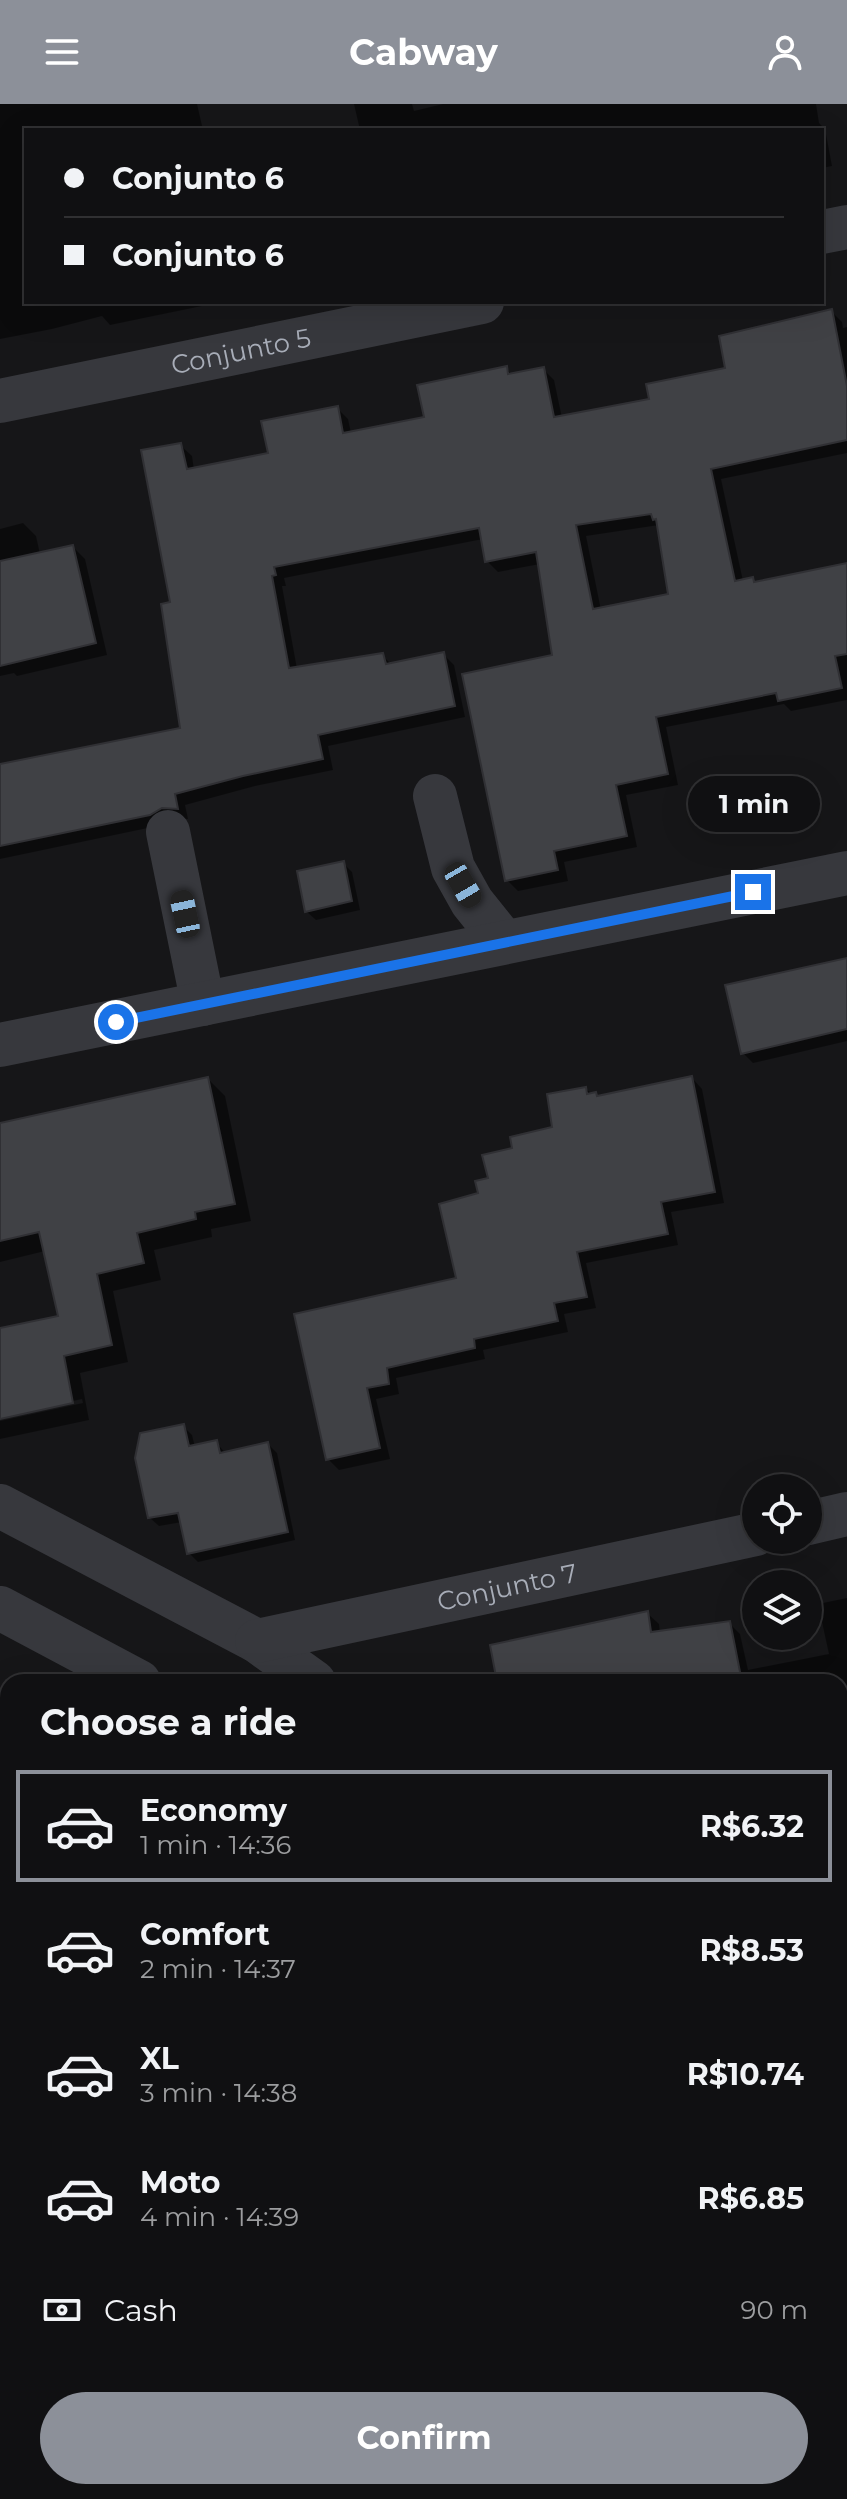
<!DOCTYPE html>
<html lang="en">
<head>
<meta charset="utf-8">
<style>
	body { margin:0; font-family:Montserrat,sans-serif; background:#1e1e20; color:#f1f3f6; height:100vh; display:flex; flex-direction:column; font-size:30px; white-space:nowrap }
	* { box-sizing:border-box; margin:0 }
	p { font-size:26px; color:#9c9d9f }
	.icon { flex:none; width:44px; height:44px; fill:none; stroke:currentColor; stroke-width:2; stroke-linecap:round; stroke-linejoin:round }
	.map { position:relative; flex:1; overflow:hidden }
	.drawer { position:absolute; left:0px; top:1570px; width:848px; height:826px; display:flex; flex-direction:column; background:#101012; border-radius:24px 24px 0 0; box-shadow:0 8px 32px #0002,0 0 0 2px #303032 }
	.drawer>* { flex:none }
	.guide { position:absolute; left:24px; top:24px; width:800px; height:176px; border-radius:0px; box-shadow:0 8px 32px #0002,0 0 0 2px #303032; display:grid; align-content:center; height:176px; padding:0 40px; background:#101012 }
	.buttons { position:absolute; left:742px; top:1370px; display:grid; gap:16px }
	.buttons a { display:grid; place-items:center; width:80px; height:80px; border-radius:50%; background:#101012; box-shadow:0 8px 32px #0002,0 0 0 2px #303032; font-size:40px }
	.end { position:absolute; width:36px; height:36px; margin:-18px; border:10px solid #1a73e8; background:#fff; box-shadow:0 0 0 4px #fff }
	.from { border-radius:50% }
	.bubble { position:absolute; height:56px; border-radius:28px; background:#101012; box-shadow:0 8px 32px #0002,0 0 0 2px #303032; font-size:26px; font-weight:700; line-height:56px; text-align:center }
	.car { position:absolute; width:24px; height:48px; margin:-24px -12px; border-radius:10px; box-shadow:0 0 6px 2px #0007; background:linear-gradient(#222 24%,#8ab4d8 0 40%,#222 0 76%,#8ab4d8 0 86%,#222 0) }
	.guide b { display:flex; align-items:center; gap:28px; height:76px; font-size:30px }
	.guide b+b { border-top:2px solid #303032 }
	.guide i { width:20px; height:20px; background:#f1f3f6 }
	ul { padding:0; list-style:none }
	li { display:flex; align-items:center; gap:24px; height:112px; margin:0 16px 12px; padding:0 24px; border:4px solid transparent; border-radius:0px }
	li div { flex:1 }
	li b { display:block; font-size:30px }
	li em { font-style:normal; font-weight:700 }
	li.on { border-color:#8c9099 }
	li>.icon { width:72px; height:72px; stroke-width:1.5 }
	h2 { padding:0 40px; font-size:36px; line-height:96px }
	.pay { display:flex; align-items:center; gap:20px; height:88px; padding:0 40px; font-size:30px }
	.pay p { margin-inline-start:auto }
	.primary-button { display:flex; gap:16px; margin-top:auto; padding:16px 40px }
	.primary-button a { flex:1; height:92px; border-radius:48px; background:#8c9099; color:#fff; font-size:32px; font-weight:700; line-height:92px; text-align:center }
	header { display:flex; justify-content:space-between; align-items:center; height:104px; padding:0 40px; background:#8c9099; color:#fff; font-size:36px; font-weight:700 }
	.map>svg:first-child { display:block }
	.green { fill:#1e261f }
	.shadow { fill:#0007; fill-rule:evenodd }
	.building { fill:#404145; stroke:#303034; stroke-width:2; fill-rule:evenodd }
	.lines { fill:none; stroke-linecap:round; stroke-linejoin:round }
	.minor { stroke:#37383d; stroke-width:44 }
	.route { stroke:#1a73e8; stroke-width:10 }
	.labels { text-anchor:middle; stroke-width:6; stroke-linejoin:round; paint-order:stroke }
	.street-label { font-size:26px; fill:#a8adb8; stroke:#111113 }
</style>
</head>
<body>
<header><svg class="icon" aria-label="menu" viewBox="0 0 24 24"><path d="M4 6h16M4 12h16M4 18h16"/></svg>Cabway<svg class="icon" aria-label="person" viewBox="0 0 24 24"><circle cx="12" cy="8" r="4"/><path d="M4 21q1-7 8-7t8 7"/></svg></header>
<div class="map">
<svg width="847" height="2395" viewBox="0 0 847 2395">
	<rect width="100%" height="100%" fill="#161618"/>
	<path class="green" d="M 0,1597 L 8,1602 L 8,2111 L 0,2107 Z
		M 190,2388 L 823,2388 L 825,2395 L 189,2395 Z"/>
	<path class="shadow" d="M 0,0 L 197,0 L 203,26 L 26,26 L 26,198 L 221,198 L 110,221 L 102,212 L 52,225 L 0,235 Z
		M 354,0 L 412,0 L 414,7 L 443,0 L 816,0 L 819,19 L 825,25 L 832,62 L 822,64 L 822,26 L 360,26 Z
		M 831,207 L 842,218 L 843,224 L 847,223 L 847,349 L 721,375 L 743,477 L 752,475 L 756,479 L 847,461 L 847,596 L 791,607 L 784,600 L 666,623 L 678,681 L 626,691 L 637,743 L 564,758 L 568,777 L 518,787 L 507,776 L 554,552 L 540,460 L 498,468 L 487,457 L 483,435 L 284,474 L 286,482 L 282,482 L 297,565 L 382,551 L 392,561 L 443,550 L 454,561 L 465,613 L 328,642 L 333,666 L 255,682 L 185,701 L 188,715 L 174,714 L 162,721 L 0,755 L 0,662 L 182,625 L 172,500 L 180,341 L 192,352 L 194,366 L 270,351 L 337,304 L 348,315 L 351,329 L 426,314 L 506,265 L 513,271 L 543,265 L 554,276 L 562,314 L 651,296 L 728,266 ZM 659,421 L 670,492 L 601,506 L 586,432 Z
		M 23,419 L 36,432 L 40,450 L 73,443 L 85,455 L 107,551 L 17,572 L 14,569 L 0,572 L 0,425 Z
		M 343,759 L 352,768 L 360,806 L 316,816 L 307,808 Z
		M 847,853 L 847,937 L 753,959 L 743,949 Z
		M 692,974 L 702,985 L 724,1099 L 671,1108 L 678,1141 L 586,1159 L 596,1204 L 564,1210 L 568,1228 L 483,1246 L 485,1255 L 396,1274 L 399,1290 L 376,1295 L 390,1355 L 339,1366 L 328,1355 L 296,1211 L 459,1176 L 481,1091 L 515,1045 L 555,1025 L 585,985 L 598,993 Z
		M 208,975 L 225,992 L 251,1117 L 211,1125 L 212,1133 L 154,1146 L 161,1176 L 113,1187 L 128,1258 L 80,1269 L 89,1316 L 0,1335 L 0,1317 L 83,1299 L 82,1295 L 0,1313 L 0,1226 L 60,1213 L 45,1147 L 0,1158 L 0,1020 Z
		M 183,1322 L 192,1331 L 195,1343 L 216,1338 L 226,1350 L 268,1340 L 277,1349 L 295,1436 L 198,1458 L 189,1449 L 182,1418 L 159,1422 L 150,1414 Z
		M 847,1494 L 847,1626 L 840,1628 L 840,1578 L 499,1578 L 647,1509 L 659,1520 L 660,1529 L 729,1519 L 740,1530 L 748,1566 L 829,1550 L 818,1500 Z
		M 847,1757 L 847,1889 L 842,1890 L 840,1888 L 840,1759 Z"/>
	<path class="building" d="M 832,205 L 847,282 L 847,336 L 711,365 L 735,477 L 753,473 L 754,478 L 847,459 L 847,550 L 835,552 L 842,584 L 778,597 L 776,589 L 656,613 L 668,670 L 616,681 L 627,732 L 554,747 L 558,766 L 505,777 L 462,570 L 552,551 L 536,448 L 485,458 L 479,424 L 274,463 L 276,471 L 272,472 L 289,564 L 383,549 L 386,560 L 444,548 L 455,602 L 318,631 L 323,655 L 243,672 L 175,690 L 178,705 L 162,704 L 150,711 L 0,742 L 0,660 L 180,624 L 161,500 L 170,498 L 141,346 L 181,339 L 187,365 L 268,349 L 261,317 L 338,302 L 343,329 L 424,313 L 417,281 L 507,262 L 508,270 L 544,263 L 554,313 L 649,295 L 646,280 L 725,264 L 719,232 ZM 651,410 L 653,416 L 656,415 L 668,490 L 593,505 L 576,421 Z
		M 73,441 L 96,539 L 0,562 L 0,457 Z
		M 344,757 L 352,797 L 305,808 L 297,767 Z
		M 847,854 L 847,925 L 741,950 L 725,881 Z
		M 692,972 L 715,1088 L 661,1098 L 668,1130 L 577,1148 L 587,1193 L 554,1199 L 558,1217 L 474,1235 L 475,1244 L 387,1264 L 389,1280 L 367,1284 L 380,1344 L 326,1356 L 294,1210 L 456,1174 L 439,1100 L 478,1089 L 475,1077 L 488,1074 L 482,1051 L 512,1044 L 510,1033 L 552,1023 L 547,990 L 586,983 L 587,990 L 596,988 L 597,992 Z
		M 208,973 L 235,1100 L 195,1108 L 196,1115 L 137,1129 L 144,1159 L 97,1170 L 112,1241 L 64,1252 L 73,1299 L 0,1315 L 0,1224 L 58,1212 L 39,1128 L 0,1137 L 0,1019 Z
		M 184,1320 L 189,1342 L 217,1336 L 220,1349 L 268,1338 L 288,1428 L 187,1450 L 178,1409 L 148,1414 L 135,1354 L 140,1329 Z
		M 648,1507 L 651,1528 L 730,1517 L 742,1578 L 497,1578 L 490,1541 Z"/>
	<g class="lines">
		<g class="minor">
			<path d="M 822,128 L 847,123"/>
			<path id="s1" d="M 0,297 L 482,198"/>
			<path d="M 435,692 L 453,764 L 472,798 L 504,838"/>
			<path d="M 168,728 L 203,900"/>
			<path d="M 0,941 L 847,769"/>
			<path d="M 0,1402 L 257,1537 L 314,1578"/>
			<path d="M 808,1419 L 847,1410"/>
			<path d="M 0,1504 L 139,1578"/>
			<path id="s2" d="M 257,1537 L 756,1430"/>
			<path d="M 840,1937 L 847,1942"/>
			<path d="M 840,2056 L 847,2061"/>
			<path d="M 840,2226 L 847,2276"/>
		</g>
	</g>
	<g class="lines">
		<path class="route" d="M 116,918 L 753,788"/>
	</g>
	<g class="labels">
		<g class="street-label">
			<text dy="9" stroke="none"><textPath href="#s1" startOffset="246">Conjunto 5</textPath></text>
			<text dy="9" stroke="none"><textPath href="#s2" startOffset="256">Conjunto 7</textPath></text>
		</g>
	</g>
</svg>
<div class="buttons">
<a><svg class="icon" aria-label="locate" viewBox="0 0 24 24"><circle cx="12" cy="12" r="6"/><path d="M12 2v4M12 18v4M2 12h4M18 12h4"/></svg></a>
<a><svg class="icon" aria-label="layers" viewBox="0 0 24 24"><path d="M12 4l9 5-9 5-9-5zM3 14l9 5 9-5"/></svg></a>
</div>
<i class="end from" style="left:116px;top:918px"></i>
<i class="end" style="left:753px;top:788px"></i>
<div class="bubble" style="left:688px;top:672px;width:132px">1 min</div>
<i class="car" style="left:463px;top:781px;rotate:150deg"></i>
<i class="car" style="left:185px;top:810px;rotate:348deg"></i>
<div class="guide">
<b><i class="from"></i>Conjunto 6</b>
<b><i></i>Conjunto 6</b>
</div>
<section class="drawer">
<h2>Choose a ride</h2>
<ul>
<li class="on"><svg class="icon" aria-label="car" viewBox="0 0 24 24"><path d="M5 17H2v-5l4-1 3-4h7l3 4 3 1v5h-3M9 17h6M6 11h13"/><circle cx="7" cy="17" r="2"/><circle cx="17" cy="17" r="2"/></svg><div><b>Economy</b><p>1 min · 14:36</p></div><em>R$6.32</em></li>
<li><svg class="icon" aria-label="car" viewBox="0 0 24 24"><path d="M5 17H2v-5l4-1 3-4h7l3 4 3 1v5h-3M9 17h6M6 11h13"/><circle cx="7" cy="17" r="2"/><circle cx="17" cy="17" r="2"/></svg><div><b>Comfort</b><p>2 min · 14:37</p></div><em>R$8.53</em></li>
<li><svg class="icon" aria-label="car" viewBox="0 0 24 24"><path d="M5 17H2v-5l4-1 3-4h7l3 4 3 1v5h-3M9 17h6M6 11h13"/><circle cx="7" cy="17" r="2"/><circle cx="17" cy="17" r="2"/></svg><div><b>XL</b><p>3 min · 14:38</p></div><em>R$10.74</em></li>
<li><svg class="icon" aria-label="car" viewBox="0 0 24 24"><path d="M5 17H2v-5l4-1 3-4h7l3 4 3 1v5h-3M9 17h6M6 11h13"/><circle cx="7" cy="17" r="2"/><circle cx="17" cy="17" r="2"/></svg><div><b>Moto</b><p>4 min · 14:39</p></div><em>R$6.85</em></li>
</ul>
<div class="pay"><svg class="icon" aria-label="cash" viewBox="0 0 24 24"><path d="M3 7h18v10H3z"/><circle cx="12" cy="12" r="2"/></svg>Cash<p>90 m</p></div>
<div class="primary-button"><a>Confirm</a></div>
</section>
</div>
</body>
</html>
